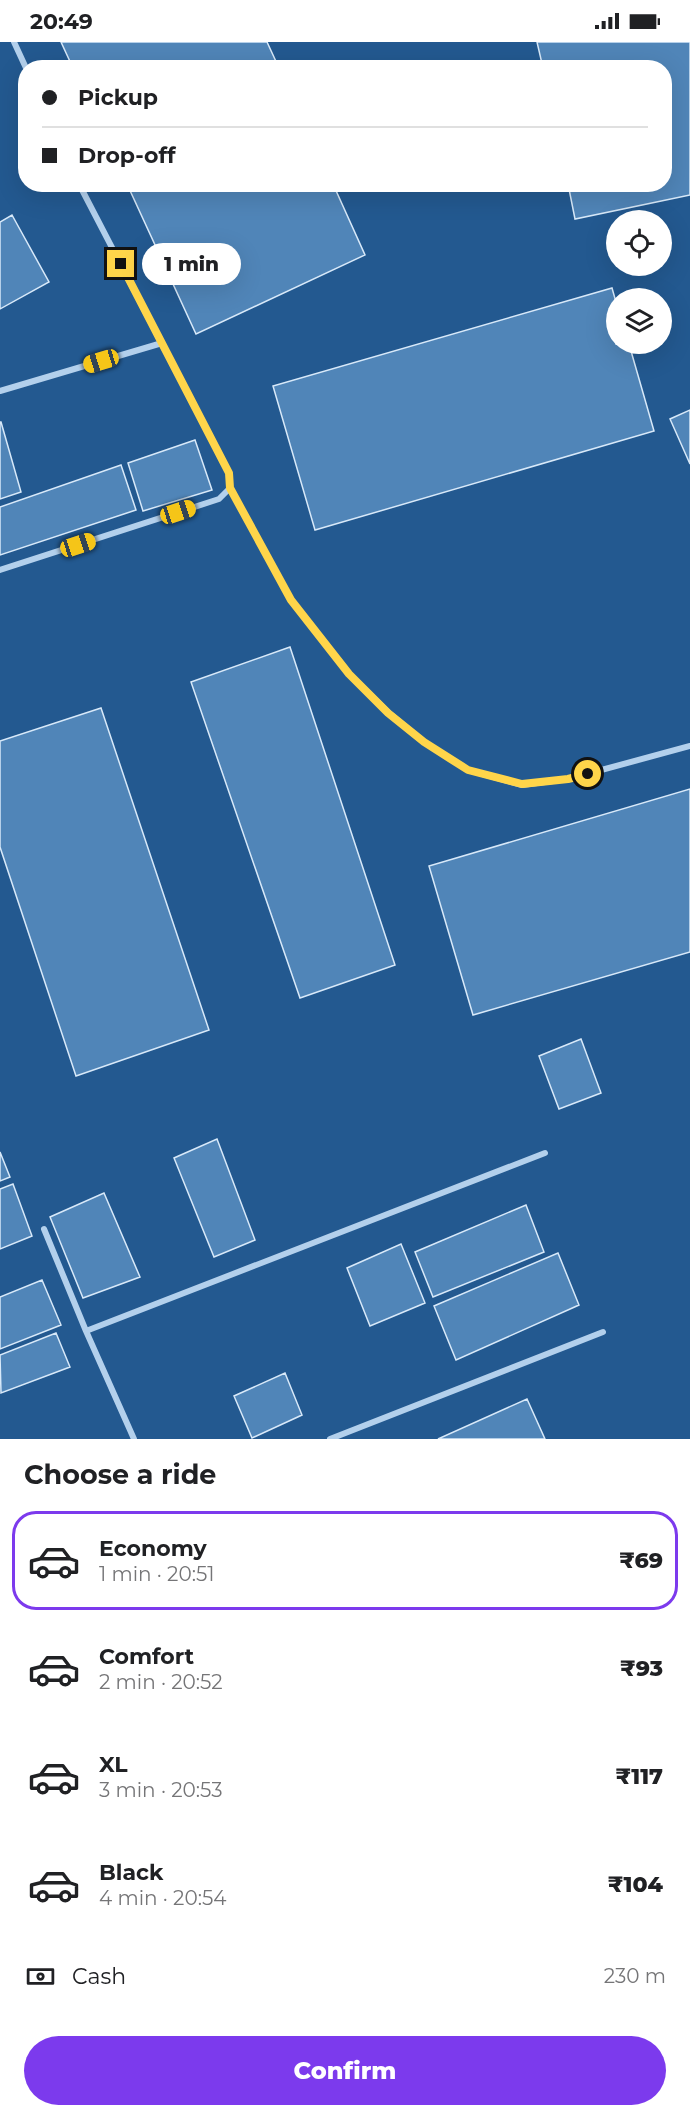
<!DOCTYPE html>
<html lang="en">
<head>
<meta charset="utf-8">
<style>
	body { margin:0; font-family:Montserrat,sans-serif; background:#f2f2f2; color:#202124; height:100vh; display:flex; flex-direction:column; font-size:22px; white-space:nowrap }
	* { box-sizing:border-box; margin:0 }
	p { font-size:20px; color:#757577 }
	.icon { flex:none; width:33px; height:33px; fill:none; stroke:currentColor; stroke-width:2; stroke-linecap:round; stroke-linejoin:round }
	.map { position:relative; height:1397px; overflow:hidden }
	.side { display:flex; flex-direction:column; background:#fff; flex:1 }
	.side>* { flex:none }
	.guide { position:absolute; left:18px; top:18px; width:654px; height:132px; border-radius:24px; box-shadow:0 6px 24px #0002; display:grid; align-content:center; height:132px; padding:0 24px; background:#fff }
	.fabs { position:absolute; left:606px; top:168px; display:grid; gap:12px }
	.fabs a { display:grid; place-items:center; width:66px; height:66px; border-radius:50%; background:#fff; box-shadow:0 6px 24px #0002; font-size:30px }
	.end { position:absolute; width:27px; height:27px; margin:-14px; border:8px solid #ffd54a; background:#111; box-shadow:0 0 0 3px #111 }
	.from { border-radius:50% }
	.bubble { position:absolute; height:42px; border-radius:21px; background:#fff; box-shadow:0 6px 24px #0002; font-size:20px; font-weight:800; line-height:42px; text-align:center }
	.car { position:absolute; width:18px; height:36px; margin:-18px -9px; border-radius:8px; box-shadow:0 0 4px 2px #0007; background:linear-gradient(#f5c518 24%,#345 0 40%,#f5c518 0 76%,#345 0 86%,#f5c518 0) }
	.guide b { display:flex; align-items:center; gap:21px; height:57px; font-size:22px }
	.guide b+b { border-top:2px solid #e0e0e0 }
	.guide i { width:15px; height:15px; background:#202124 }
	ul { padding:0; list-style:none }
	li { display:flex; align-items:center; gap:18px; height:99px; margin:0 12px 9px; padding:0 12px; border:3px solid transparent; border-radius:24px }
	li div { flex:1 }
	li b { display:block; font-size:22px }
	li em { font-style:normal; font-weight:800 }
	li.on { border-color:#7c3aed }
	li>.icon { width:54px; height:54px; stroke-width:1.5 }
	h2 { padding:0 24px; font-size:27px; line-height:72px }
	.pay { display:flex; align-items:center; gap:15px; height:66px; padding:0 24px; font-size:22px }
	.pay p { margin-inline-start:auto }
	.button { display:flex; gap:12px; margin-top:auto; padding:12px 24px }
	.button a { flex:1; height:69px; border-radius:36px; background:#7c3aed; color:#fff; font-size:24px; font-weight:800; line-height:69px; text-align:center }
	.status { display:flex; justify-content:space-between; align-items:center; height:42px; padding:0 30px; background:#fff; direction:ltr }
	.status svg { height:16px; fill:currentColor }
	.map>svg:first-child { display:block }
	.building { fill:#5085b8; stroke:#d8e9f9; stroke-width:1.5 }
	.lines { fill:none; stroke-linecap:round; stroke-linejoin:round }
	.street { stroke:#b3d0ec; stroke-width:6 }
	.route { stroke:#ffd54a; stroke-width:8 }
</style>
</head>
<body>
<div class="status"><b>20:49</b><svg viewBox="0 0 49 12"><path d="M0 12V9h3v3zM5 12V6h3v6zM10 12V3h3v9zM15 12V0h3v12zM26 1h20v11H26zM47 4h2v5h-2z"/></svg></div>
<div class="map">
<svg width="690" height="1397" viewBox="0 0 690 1397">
	<rect width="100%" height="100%" fill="#235990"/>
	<path class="building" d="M 61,0 L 267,0 L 279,26 L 73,26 Z
		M 537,0 L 690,0 L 690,153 L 575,177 L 568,142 L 664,142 L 664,26 L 543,26 Z
		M 127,142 L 333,142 L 365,213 L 196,292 Z
		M 12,173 L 49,240 L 0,267 L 0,180 Z
		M 612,246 L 616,260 L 616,302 L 629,302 L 654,389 L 315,488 L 273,344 Z
		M 690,368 L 690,422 L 670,377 Z
		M 1,380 L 21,450 L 0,457 L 0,380 Z
		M 195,398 L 212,448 L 143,469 L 128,421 Z
		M 121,423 L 136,468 L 0,513 L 0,465 Z
		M 290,605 L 395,923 L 300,956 L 191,640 Z
		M 101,666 L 209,988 L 76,1034 L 0,805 L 0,699 Z
		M 690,747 L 690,910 L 473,973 L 429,824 Z
		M 581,997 L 601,1051 L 559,1067 L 539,1014 Z
		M 217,1097 L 255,1198 L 214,1215 L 174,1116 Z
		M 0,1110 L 10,1135 L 0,1139 Z
		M 13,1142 L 32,1194 L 0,1207 L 0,1147 Z
		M 104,1151 L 140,1235 L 83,1256 L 50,1175 Z
		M 526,1163 L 544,1210 L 433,1255 L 415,1210 Z
		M 401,1202 L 425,1261 L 370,1284 L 347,1226 Z
		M 558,1211 L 579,1263 L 456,1318 L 434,1264 Z
		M 42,1238 L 61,1283 L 0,1307 L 0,1255 Z
		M 56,1291 L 70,1325 L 1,1351 L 0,1313 Z
		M 285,1331 L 302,1373 L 252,1396 L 234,1354 Z
		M 527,1357 L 545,1397 L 438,1397 Z"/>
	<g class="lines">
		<path class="street" d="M 14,0 L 26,26
			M 0,349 L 162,301
			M 230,446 L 291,558 L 349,632 L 389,671 L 424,700 L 468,728 L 522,743 L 568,737 L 690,704
			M 0,528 L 219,457 L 230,446 L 229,431 L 79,142
			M 44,1187 L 86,1289 L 134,1397
			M 86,1289 L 545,1111
			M 330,1397 L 603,1290"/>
	</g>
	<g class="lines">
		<path class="route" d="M 121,222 L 229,431 L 230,446 L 291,558 L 349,632 L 388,671 L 424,700 L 468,728 L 522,742 L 568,737 L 588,732"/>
	</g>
</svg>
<div class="fabs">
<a><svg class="icon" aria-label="locate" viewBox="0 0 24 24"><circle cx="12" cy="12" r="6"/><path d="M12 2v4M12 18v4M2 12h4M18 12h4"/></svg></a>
<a><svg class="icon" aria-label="layers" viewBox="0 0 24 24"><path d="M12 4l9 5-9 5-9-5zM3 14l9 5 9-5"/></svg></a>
</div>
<i class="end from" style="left:588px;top:732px"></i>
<i class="end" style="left:121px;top:222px"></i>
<div class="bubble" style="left:142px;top:201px;width:99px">1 min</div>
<i class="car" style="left:101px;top:319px;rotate:253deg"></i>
<i class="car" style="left:178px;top:470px;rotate:72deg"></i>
<i class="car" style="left:78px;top:503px;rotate:72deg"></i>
<div class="guide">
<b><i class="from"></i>Pickup</b>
<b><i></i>Drop-off</b>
</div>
</div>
<section class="side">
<h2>Choose a ride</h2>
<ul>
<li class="on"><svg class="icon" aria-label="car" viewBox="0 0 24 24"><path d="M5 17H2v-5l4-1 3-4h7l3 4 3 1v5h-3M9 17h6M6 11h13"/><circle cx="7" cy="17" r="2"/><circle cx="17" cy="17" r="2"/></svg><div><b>Economy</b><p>1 min · 20:51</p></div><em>₹69</em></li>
<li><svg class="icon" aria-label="car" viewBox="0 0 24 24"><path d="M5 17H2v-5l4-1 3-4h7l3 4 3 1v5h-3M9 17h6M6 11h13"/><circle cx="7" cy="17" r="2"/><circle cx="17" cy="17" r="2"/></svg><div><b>Comfort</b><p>2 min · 20:52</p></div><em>₹93</em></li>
<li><svg class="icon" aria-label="car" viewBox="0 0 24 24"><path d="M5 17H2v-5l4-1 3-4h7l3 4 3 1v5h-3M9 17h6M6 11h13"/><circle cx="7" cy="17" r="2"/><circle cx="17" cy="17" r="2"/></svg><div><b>XL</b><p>3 min · 20:53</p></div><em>₹117</em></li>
<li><svg class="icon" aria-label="car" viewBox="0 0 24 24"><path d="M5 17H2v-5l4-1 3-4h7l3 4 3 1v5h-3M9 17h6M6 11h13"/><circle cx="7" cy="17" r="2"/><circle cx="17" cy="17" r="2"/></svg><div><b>Black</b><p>4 min · 20:54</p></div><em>₹104</em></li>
</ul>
<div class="pay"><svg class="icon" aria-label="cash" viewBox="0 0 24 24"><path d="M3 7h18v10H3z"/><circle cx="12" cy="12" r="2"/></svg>Cash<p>230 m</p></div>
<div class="button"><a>Confirm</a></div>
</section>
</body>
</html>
